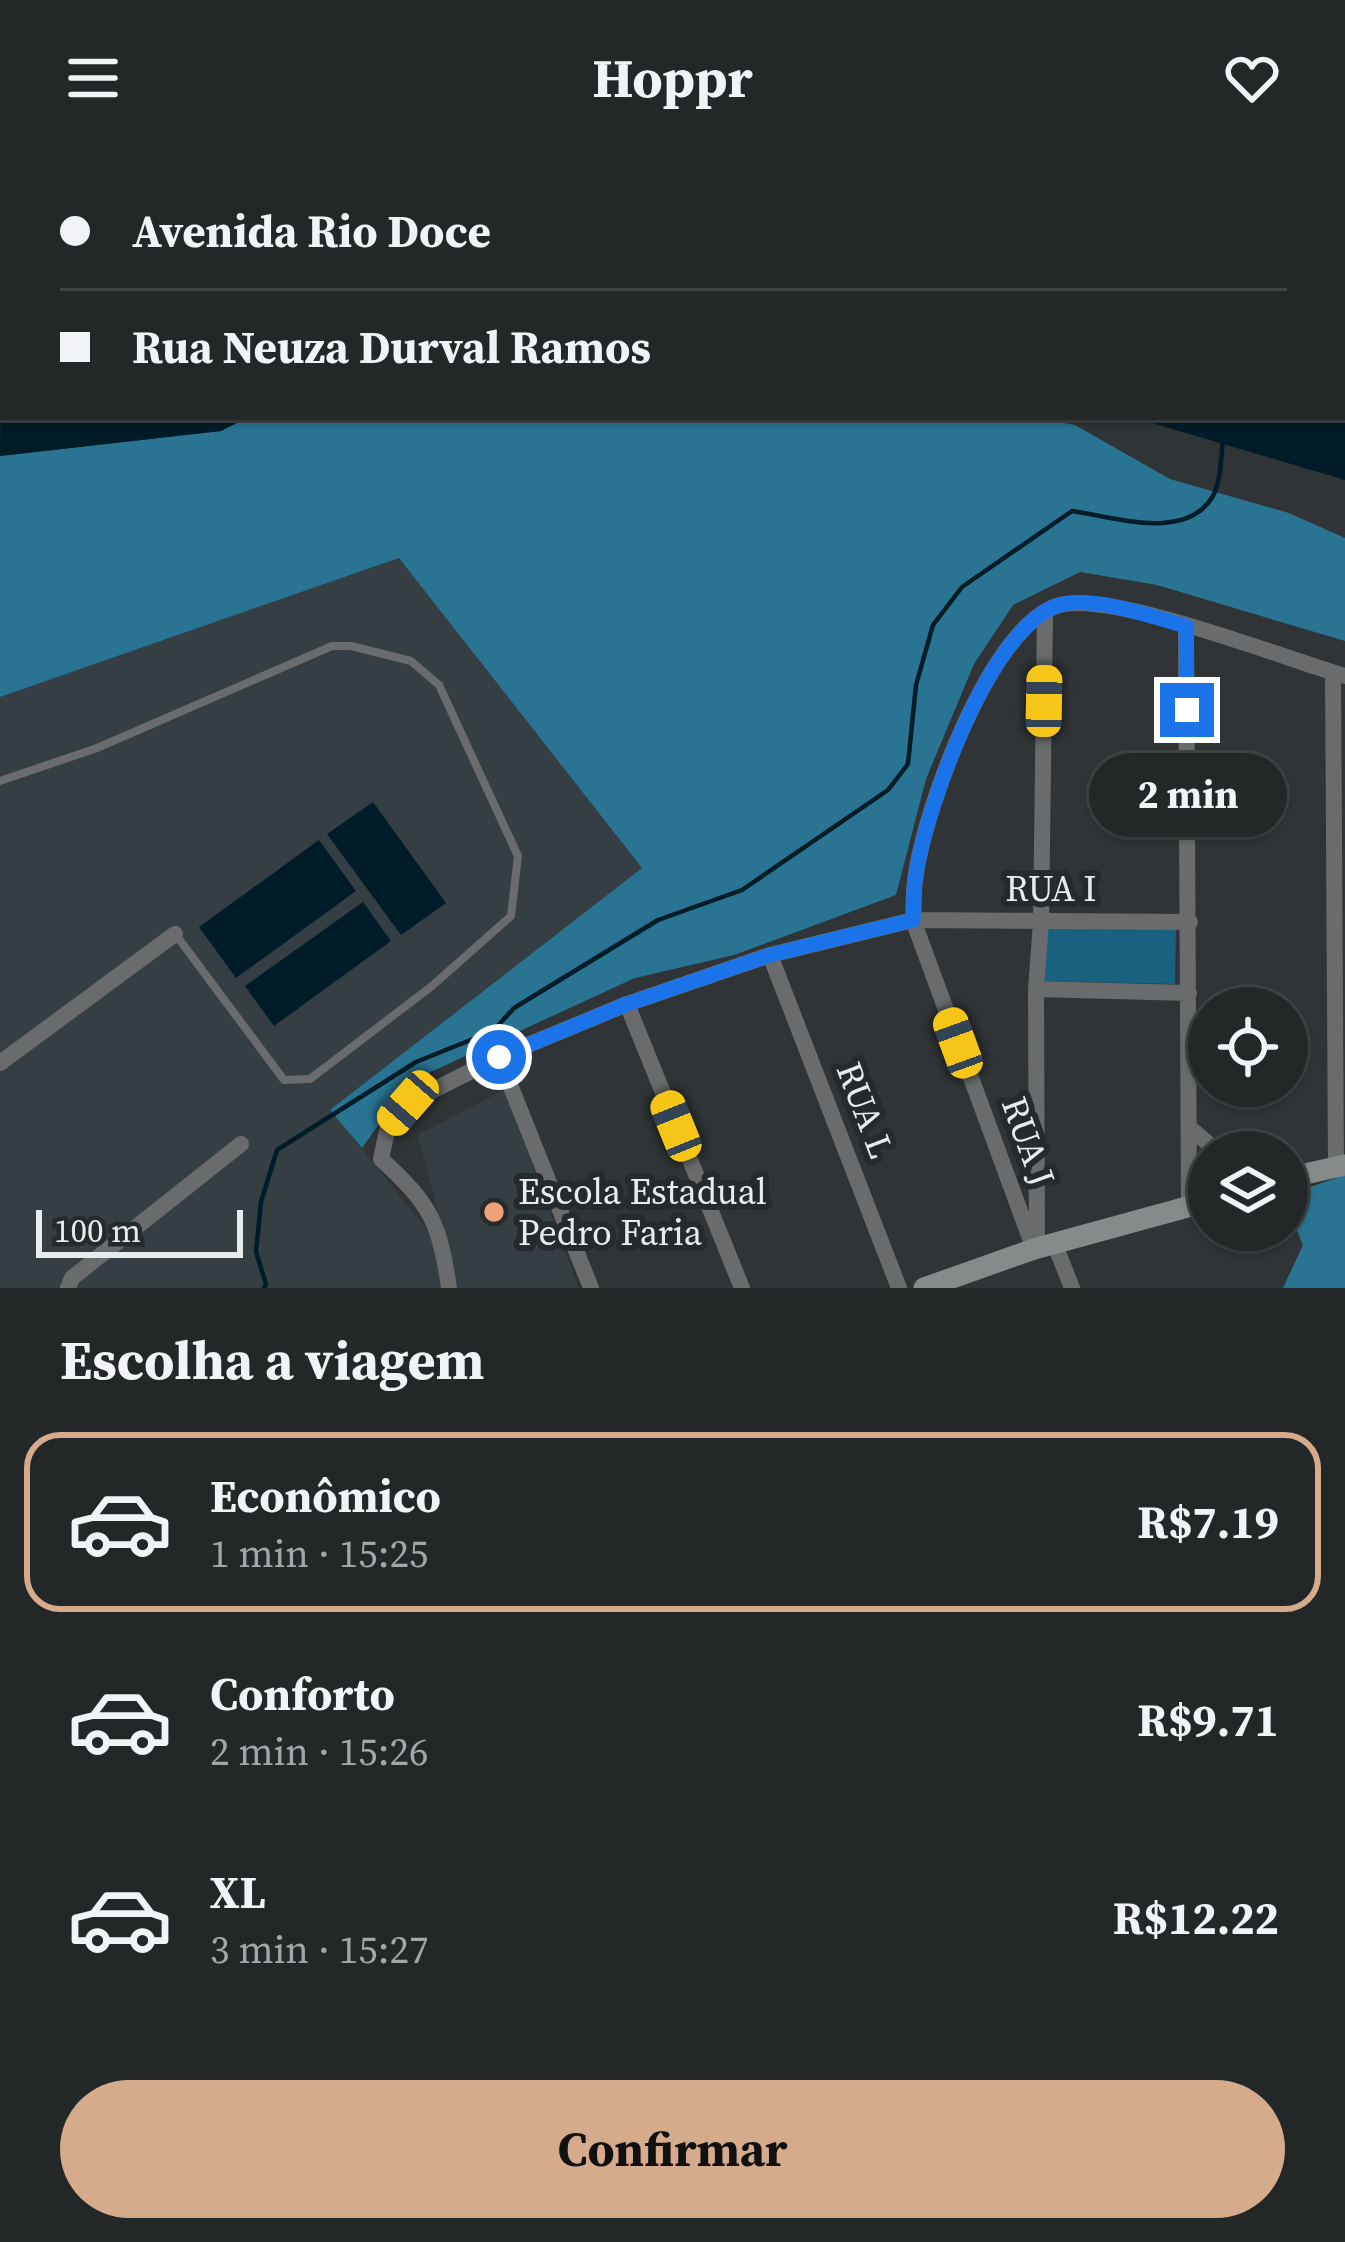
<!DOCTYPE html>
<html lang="pt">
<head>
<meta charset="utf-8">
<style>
	body { margin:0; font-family:"Source Serif 4",serif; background:#2c2f30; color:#f1f3f6; height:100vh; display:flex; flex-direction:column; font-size:45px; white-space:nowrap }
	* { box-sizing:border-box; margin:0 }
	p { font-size:39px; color:#a3a5a8 }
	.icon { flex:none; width:66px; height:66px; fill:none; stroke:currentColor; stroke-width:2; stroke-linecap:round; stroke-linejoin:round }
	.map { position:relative; height:1132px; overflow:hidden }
	.drawer { display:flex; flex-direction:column; background:#242728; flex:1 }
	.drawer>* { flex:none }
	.guide { position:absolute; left:0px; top:0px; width:1347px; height:264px; box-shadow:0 3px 9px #0004,0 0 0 3px #414445; display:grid; align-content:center; height:264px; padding:0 60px; background:#242728 }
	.tools { position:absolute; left:1188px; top:831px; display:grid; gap:24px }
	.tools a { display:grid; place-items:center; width:120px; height:120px; border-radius:50%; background:#242728; box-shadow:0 3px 9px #0004,0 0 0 3px #414445; font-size:60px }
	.scale { position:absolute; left:36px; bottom:30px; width:207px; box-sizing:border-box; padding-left:12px; border:6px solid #e9eced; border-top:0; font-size:33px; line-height:42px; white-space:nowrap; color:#e9eced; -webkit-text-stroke:9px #262a2c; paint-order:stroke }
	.end { position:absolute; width:54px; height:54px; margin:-27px; border:15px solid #1a73e8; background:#fff; box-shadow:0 0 0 6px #fff }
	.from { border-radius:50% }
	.bubble { position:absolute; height:84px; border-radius:42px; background:#242728; box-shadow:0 3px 9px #0004,0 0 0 3px #414445; font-size:39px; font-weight:700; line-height:84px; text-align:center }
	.car { position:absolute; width:36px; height:72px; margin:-36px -18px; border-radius:15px; box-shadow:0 0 9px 3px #0007; background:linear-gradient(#f5c518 24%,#345 0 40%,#f5c518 0 76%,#345 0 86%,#f5c518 0) }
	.guide b { display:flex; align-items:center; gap:42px; height:114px; font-size:45px }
	.guide b+b { border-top:3px solid #414445 }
	.guide i { width:30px; height:30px; background:#f1f3f6 }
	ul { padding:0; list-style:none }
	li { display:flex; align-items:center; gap:36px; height:180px; margin:0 24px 18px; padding:0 36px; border:6px solid transparent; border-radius:36px }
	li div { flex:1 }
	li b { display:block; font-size:45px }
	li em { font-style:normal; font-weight:700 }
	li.active { border-color:#d6ab8b }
	li>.icon { width:108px; height:108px; stroke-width:1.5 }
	h2 { padding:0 60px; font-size:54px; line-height:144px }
	.action { display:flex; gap:24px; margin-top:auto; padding:24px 60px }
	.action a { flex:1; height:138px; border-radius:72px; background:#d6ab8b; color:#111; font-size:48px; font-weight:700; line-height:138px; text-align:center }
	header { display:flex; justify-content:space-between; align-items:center; height:156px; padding:0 60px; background:#242728; font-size:54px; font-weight:700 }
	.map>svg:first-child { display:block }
	.built { fill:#353f43 }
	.green { fill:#186280 }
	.forest { fill:#297493 }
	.water { fill:#001c28 }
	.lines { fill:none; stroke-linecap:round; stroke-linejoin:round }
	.stream { stroke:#001c28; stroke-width:4.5 }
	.service { stroke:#696b6c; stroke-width:8 }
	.minor { stroke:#696b6c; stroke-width:16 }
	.secondary { stroke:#878a8b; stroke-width:21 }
	.route { stroke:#1a73e8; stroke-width:15 }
	.poi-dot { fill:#efa377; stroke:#262a2c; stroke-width:4.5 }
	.labels { text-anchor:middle; stroke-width:12; stroke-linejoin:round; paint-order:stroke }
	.street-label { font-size:36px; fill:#e9eced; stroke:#262a2c }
	.poi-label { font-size:36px; fill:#e9eced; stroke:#262a2c; text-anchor:start }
</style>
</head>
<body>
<header><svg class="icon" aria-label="menu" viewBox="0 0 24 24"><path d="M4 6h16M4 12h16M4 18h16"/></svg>Hoppr<svg class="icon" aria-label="heart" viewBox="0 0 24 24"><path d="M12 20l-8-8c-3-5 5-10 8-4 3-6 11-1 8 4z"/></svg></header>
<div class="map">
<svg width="1345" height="1132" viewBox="0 0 1345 1132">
	<rect width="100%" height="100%" fill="#303436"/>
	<path class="built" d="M 400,402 L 642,712 L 331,954 L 432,1080 L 441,1132 L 0,1132 L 0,541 Z
		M 504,934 L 579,1132 L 457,1132 L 418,979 Z"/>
	<path class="green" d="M 1046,769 L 1176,772 L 1175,828 L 1045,825 Z"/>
	<path class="forest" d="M 248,261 L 1031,261 L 1075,269 L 1170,323 L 1289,357 L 1345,382 L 1345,485 L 1157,429 L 1080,416 L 1013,449 L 974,508 L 926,623 L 896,739 L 734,799 L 635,822 L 409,926 L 362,992 L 330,954 L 642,712 L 399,402 L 0,541 L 0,300 L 221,275 Z
		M 1345,1019 L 1345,1132 L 1283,1132 L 1303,1089 L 1287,1050 L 1287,1039 Z"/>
	<path class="water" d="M 93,0 L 1345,0 L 1345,324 L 1132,261 L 1344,261 L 1344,3 L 84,3 Z
		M 3,23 L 3,261 L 248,261 L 221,275 L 0,300 Z
		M 373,646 L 446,747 L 401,779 L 327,678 Z
		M 319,684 L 356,735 L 236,822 L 199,771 Z
		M 363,746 L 391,785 L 274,870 L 245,830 Z"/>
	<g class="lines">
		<path class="stream" d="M 264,1132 L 266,1128 L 256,1096 L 261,1046 L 277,994 L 416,906 L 493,875 L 514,852 L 658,764 L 742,734 L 888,634 L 908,608 L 916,529 L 933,469 L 962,431 L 1072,355 C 1115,361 1186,386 1213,340 C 1221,325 1221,301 1223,284"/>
		<path class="service" d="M 0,625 L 97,592 L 332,490 L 351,490 L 411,505 L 439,529 L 518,700 L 511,760 L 432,830 L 310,923 L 284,924 L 176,779"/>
		<path class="minor" d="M 1186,470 L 1189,1052
			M 1333,517 L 1336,1010
			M 770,799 L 899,1132
			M 1036,833 L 1189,837
			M 627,848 L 742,1132
			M 499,901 L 591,1132
			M 0,907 L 175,778
			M 1189,971 L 1218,996
			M 1055,1089 L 1072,1132
			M 1037,1092 L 1036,833 L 1041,766 L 1045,457
			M 1034,1093 L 913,764 C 914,749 913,733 916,718 C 925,653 991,467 1060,449 C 1113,435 1286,503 1345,520
			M 68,1132 L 72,1122 L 241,988
			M 449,1132 C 439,1065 431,1049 381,1003 L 388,970 L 408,947 L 499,901 L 627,848 L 770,799 L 913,764 L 1190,766"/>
		<path class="secondary" d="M 1287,1022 L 1345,1009
			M 924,1132 L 1034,1093 L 1209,1045"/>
	</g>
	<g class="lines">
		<path class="route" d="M 499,901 L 627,848 L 770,799 L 913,764 C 914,749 913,733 916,718 C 926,652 990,470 1059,449 C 1095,439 1151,461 1186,470 L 1187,554"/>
	</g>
	<circle class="poi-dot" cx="494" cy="1056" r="12"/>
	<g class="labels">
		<g class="street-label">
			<text x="1051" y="745">RUA I</text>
			<text transform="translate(866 954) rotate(69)" y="13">RUA L</text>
			<text transform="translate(1029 985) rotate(70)" y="13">RUA J</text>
		</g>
		<g class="poi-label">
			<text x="518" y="1048">Escola Estadual<tspan x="518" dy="41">Pedro Faria</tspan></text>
		</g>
	</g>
</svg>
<div class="tools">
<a><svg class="icon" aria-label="locate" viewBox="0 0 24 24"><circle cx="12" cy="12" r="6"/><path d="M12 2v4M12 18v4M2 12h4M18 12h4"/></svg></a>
<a><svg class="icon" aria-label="layers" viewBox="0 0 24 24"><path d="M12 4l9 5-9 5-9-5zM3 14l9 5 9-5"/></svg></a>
</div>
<div class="scale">100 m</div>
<i class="end from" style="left:499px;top:901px"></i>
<i class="end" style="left:1187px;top:554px"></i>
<div class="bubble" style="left:1089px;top:597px;width:198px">2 min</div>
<i class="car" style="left:1044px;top:545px;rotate:1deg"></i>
<i class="car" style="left:958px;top:887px;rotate:340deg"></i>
<i class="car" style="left:408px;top:947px;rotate:221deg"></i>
<i class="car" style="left:676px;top:970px;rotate:338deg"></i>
<div class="guide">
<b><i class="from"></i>Avenida Rio Doce</b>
<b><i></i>Rua Neuza Durval Ramos</b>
</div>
</div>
<section class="drawer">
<h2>Escolha a viagem</h2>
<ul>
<li class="active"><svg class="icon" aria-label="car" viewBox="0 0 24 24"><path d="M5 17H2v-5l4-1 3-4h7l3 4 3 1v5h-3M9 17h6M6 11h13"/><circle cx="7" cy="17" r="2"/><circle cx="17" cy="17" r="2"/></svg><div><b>Econômico</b><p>1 min · 15:25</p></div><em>R$7.19</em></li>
<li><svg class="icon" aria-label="car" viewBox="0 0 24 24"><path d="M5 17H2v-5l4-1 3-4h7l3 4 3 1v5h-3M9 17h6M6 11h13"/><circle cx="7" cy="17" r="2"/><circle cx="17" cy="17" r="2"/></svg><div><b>Conforto</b><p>2 min · 15:26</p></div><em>R$9.71</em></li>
<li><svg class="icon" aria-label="car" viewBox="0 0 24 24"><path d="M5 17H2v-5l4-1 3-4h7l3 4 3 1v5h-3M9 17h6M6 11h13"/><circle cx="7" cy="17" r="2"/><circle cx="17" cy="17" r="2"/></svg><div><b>XL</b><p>3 min · 15:27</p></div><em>R$12.22</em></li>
</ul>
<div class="action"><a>Confirmar</a></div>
</section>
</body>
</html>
